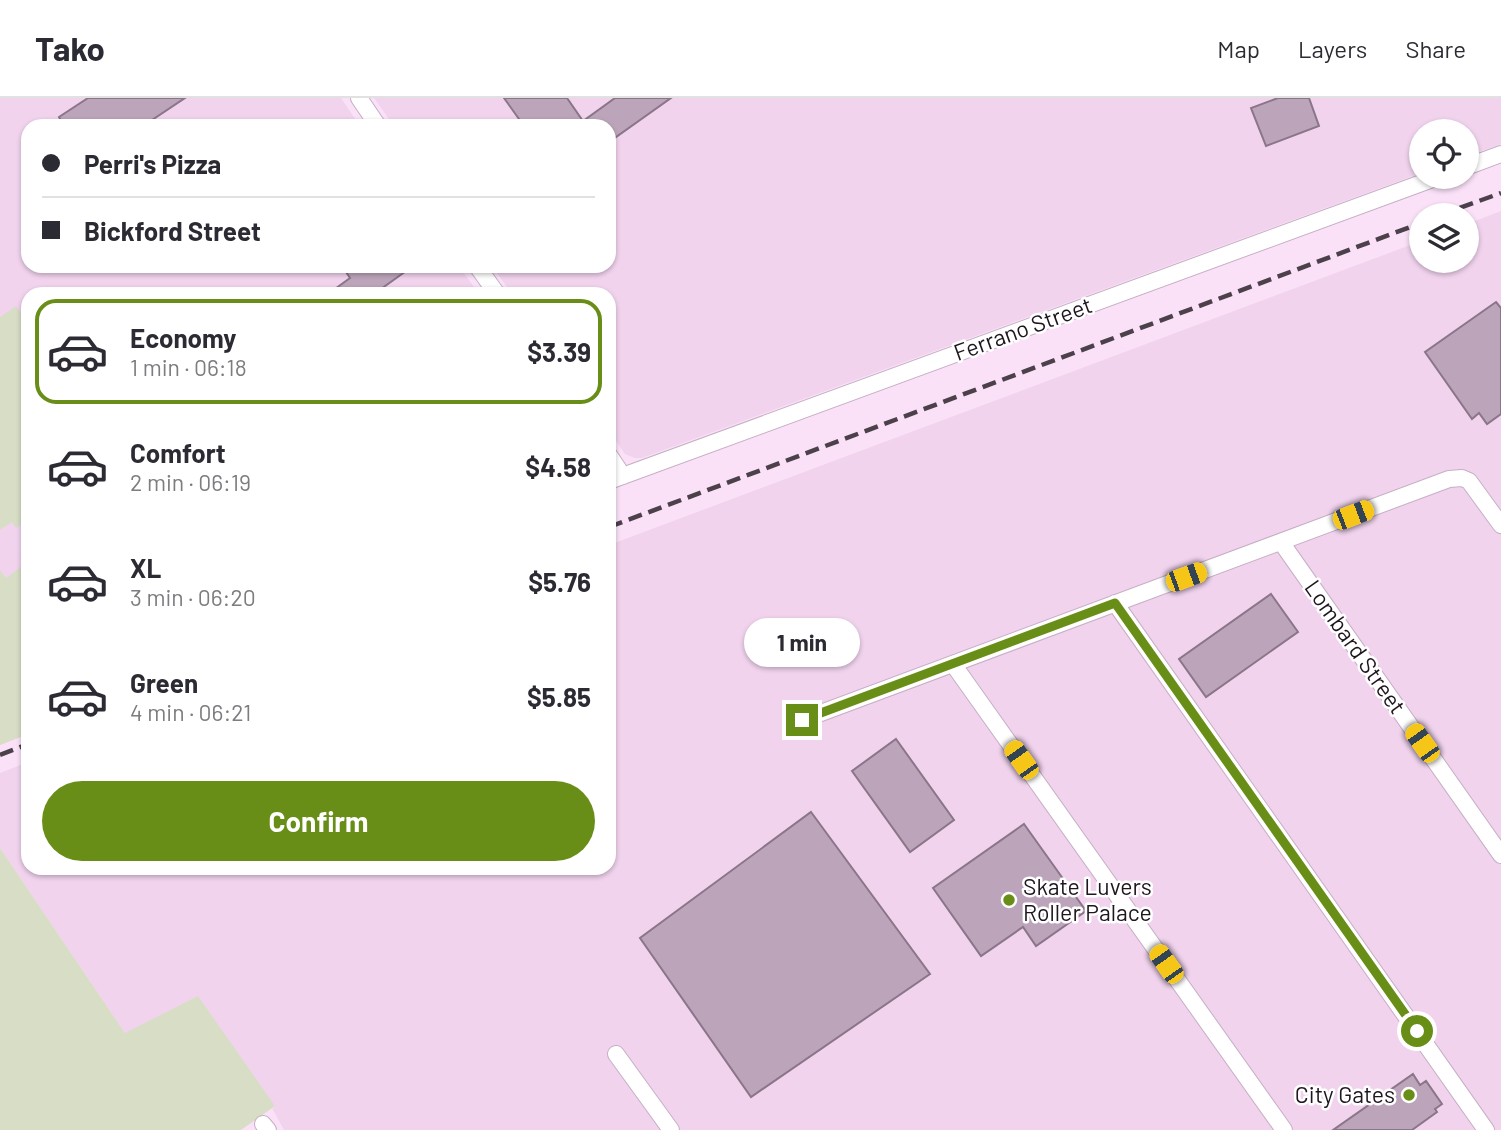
<!DOCTYPE html>
<html lang="en">
<head>
<meta charset="utf-8">
<style>
	body { margin:0; font-family:Barlow,sans-serif; background:#f7f7f7; color:#2b2b33; height:100vh; display:flex; flex-direction:column; font-size:26px; white-space:nowrap }
	* { box-sizing:border-box; margin:0 }
	p { font-size:23px; color:#7c7c81 }
	.icon { flex:none; width:38px; height:38px; fill:none; stroke:currentColor; stroke-width:2; stroke-linecap:round; stroke-linejoin:round }
	.map { position:relative; flex:1; overflow:hidden }
	.drawer { position:absolute; left:21px; top:189px; width:595px; height:588px; display:flex; flex-direction:column; background:#fff; border-radius:21px; box-shadow:0 2px 5px #0004 }
	.drawer>* { flex:none }
	.hud { position:absolute; left:21px; top:21px; width:595px; height:154px; border-radius:21px; box-shadow:0 2px 5px #0004; display:grid; align-content:center; height:154px; padding:0 21px; background:#fff }
	.buttons { position:absolute; left:1409px; top:21px; display:grid; gap:14px }
	.buttons a { display:grid; place-items:center; width:70px; height:70px; border-radius:50%; background:#fff; box-shadow:0 2px 5px #0004; font-size:35px }
	.end { position:absolute; width:32px; height:32px; margin:-16px; border:9px solid #698e18; background:#fff; box-shadow:0 0 0 4px #fff }
	.from { border-radius:50% }
	.bubble { position:absolute; height:49px; border-radius:24px; background:#fff; box-shadow:0 2px 5px #0004; font-size:23px; font-weight:700; line-height:49px; text-align:center }
	.car { position:absolute; width:21px; height:42px; margin:-21px -10px; border-radius:9px; box-shadow:0 0 5px 2px #0007; background:linear-gradient(#f5c518 24%,#345 0 40%,#f5c518 0 76%,#345 0 86%,#f5c518 0) }
	.hud b { display:flex; align-items:center; gap:24px; height:66px; font-size:26px }
	.hud b+b { border-top:2px solid #e1e1e2 }
	.hud i { width:18px; height:18px; background:#2b2b33 }
	ul { padding:12px 0 0; list-style:none }
	li { display:flex; align-items:center; gap:21px; height:105px; margin:0 14px 10px; padding:0 7px; border:4px solid transparent; border-radius:21px }
	li div { flex:1 }
	li b { display:block; font-size:26px }
	li em { font-style:normal; font-weight:700 }
	li.current { border-color:#698e18 }
	li>.icon { width:63px; height:63px; stroke-width:1.5 }
	.primary-button { display:flex; gap:14px; margin-top:auto; padding:14px 21px }
	.primary-button a { flex:1; height:80px; border-radius:42px; background:#698e18; color:#fff; font-size:28px; font-weight:700; line-height:80px; text-align:center }
	header { display:flex; align-items:center; gap:42px; box-sizing:border-box; height:98px; padding:0 35px; background:#fff; border-bottom:2px solid #e1e1e2 }
	header strong { font-size:33px }
	nav { display:flex; gap:38px; margin-inline-start:auto; font-size:24px }
	.map>svg:first-child { display:block }
	.built { fill:#f1d3ee }
	.green { fill:#d8dec5 }
	.building { fill:#bca5ba; stroke:#8b7589; stroke-width:2 }
	.lines { fill:none; stroke-linecap:round; stroke-linejoin:round }
	.street-casing { stroke:#c6afc4; stroke-width:18 }
	.street { stroke:#fff; stroke-width:16 }
	.rail { stroke:#4c404b; stroke-width:4.5; stroke-dasharray:14 7; stroke-linecap:butt }
	.route { stroke:#698e18; stroke-width:9 }
	.poi-dot { fill:#698e18; stroke:#fff; stroke-width:2.5 }
	.labels { text-anchor:middle; stroke-width:5; stroke-linejoin:round; paint-order:stroke }
	.street-label { font-size:23px; fill:#1e151d; stroke:#fff }
	.poi-label { font-size:23px; fill:#1e151d; stroke:#fff; text-anchor:start }
</style>
</head>
<body>
<header>
<strong>Tako</strong>
<nav><a>Map</a><a>Layers</a><a>Share</a></nav>
</header>
<div class="map">
<svg width="1501" height="1032" viewBox="0 0 1501 1032">
	<rect width="100%" height="100%" fill="#fae1f8"/>
	<path class="built" d="M 0,0 L 341,0 L 360,28 L 28,28 L 28,168 L 459,168 L 479,196 L 28,196 L 28,636 L 0,647 Z
		M 374,0 L 1501,0 L 1501,46 L 1467,58 L 1466,33 L 1421,33 L 1421,75 L 642,360 L 635,360 L 625,356 L 609,333 L 609,196 L 512,196 L 492,168 L 609,168 L 609,28 L 394,28 Z
		M 1501,113 L 1501,1032 L 284,1032 L 272,1010 L 275,1009 L 125,935 L 0,750 L 0,675 L 28,664 L 28,770 L 609,770 L 609,447 L 1421,143 L 1421,163 L 1466,163 L 1467,126 Z"/>
	<path class="green" d="M 16,208 L 28,225 L 28,432 L 23,425 L 16,430 L 12,424 L 0,432 L 0,219 Z
		M 28,450 L 28,636 L 0,647 L 0,472 L 6,480 L 26,465 L 20,456 Z
		M 0,750 L 125,935 L 198,898 L 275,1008 L 241,1032 L 0,1032 Z"/>
	<path class="building" d="M 88,0 L 185,0 L 143,28 L 64,28 L 59,19 Z
		M 504,0 L 567,0 L 583,23 L 615,0 L 671,0 L 609,44 L 609,28 L 524,28 Z
		M 1278,0 L 1309,0 L 1319,28 L 1266,48 L 1251,10 Z
		M 342,168 L 413,168 L 374,196 L 328,196 L 350,180 Z
		M 1496,204 L 1501,210 L 1501,316 L 1487,326 L 1479,315 L 1472,321 L 1425,254 Z
		M 1271,496 L 1298,534 L 1206,599 L 1179,561 Z
		M 896,641 L 954,722 L 910,754 L 852,673 Z
		M 811,714 L 930,876 L 751,999 L 640,840 Z
		M 1024,726 L 1086,813 L 1036,848 L 1023,829 L 981,858 L 933,790 Z
		M 1413,976 L 1420,987 L 1426,983 L 1442,1006 L 1435,1011 L 1437,1014 L 1412,1032 L 1333,1032 Z"/>
	<g class="lines">
		<defs>
			<path id="street" d="M 359,0 L 378,28
				M 1466,69 L 1501,56
				M 477,168 L 497,196
				M 609,357 L 623,378
				M 609,383 L 1438,79
				M 1281,444 L 1501,757
				M 1115,505 L 1486,1032
				M 953,566 L 1284,1032
				M 802,622 L 1449,381 L 1462,380 L 1469,383 L 1501,427
				M 616,956 L 671,1032
				M 263,1026 L 268,1032"/>
		</defs>
		<use href="#street" class="street-casing"/>
		<use href="#street" class="street"/>
		<path class="rail" d="M 1440,117 L 1501,95
			M 609,429 L 1421,125
			M 0,657 L 28,646"/>
	</g>
	<g class="lines">
		<path class="route" d="M 802,622 L 1115,505 L 1417,933"/>
	</g>
	<g class="poi-dot">
		<circle cx="1009" cy="802" r="7"/>
		<circle cx="1409" cy="997" r="7"/>
	</g>
	<g class="labels">
		<g class="street-label">
			<text transform="translate(1023 231) rotate(-20)" y="8">Ferrano Street</text>
			<text transform="translate(1355 549) rotate(55)" y="8">Lombard Street</text>
		</g>
		<g class="poi-label">
			<text x="1023" y="797">Skate Luvers<tspan x="1023" dy="26">Roller Palace</tspan></text>
			<text x="1395" y="1005" text-anchor="end">City Gates</text>
		</g>
	</g>
</svg>
<div class="buttons">
<a><svg class="icon" aria-label="locate" viewBox="0 0 24 24"><circle cx="12" cy="12" r="6"/><path d="M12 2v4M12 18v4M2 12h4M18 12h4"/></svg></a>
<a><svg class="icon" aria-label="layers" viewBox="0 0 24 24"><path d="M12 4l9 5-9 5-9-5zM3 14l9 5 9-5"/></svg></a>
</div>
<i class="end from" style="left:1417px;top:933px"></i>
<i class="end" style="left:802px;top:622px"></i>
<div class="bubble" style="left:744px;top:520px;width:116px">1 min</div>
<i class="car" style="left:1353px;top:417px;rotate:69deg"></i>
<i class="car" style="left:1186px;top:479px;rotate:70deg"></i>
<i class="car" style="left:1422px;top:645px;rotate:325deg"></i>
<i class="car" style="left:1021px;top:662px;rotate:325deg"></i>
<i class="car" style="left:1166px;top:866px;rotate:325deg"></i>
<div class="hud">
<b><i class="from"></i>Perri's Pizza</b>
<b><i></i>Bickford Street</b>
</div>
<section class="drawer">
<ul>
<li class="current"><svg class="icon" aria-label="car" viewBox="0 0 24 24"><path d="M5 17H2v-5l4-1 3-4h7l3 4 3 1v5h-3M9 17h6M6 11h13"/><circle cx="7" cy="17" r="2"/><circle cx="17" cy="17" r="2"/></svg><div><b>Economy</b><p>1 min · 06:18</p></div><em>$3.39</em></li>
<li><svg class="icon" aria-label="car" viewBox="0 0 24 24"><path d="M5 17H2v-5l4-1 3-4h7l3 4 3 1v5h-3M9 17h6M6 11h13"/><circle cx="7" cy="17" r="2"/><circle cx="17" cy="17" r="2"/></svg><div><b>Comfort</b><p>2 min · 06:19</p></div><em>$4.58</em></li>
<li><svg class="icon" aria-label="car" viewBox="0 0 24 24"><path d="M5 17H2v-5l4-1 3-4h7l3 4 3 1v5h-3M9 17h6M6 11h13"/><circle cx="7" cy="17" r="2"/><circle cx="17" cy="17" r="2"/></svg><div><b>XL</b><p>3 min · 06:20</p></div><em>$5.76</em></li>
<li><svg class="icon" aria-label="car" viewBox="0 0 24 24"><path d="M5 17H2v-5l4-1 3-4h7l3 4 3 1v5h-3M9 17h6M6 11h13"/><circle cx="7" cy="17" r="2"/><circle cx="17" cy="17" r="2"/></svg><div><b>Green</b><p>4 min · 06:21</p></div><em>$5.85</em></li>
</ul>
<div class="primary-button"><a>Confirm</a></div>
</section>
</div>
</body>
</html>
